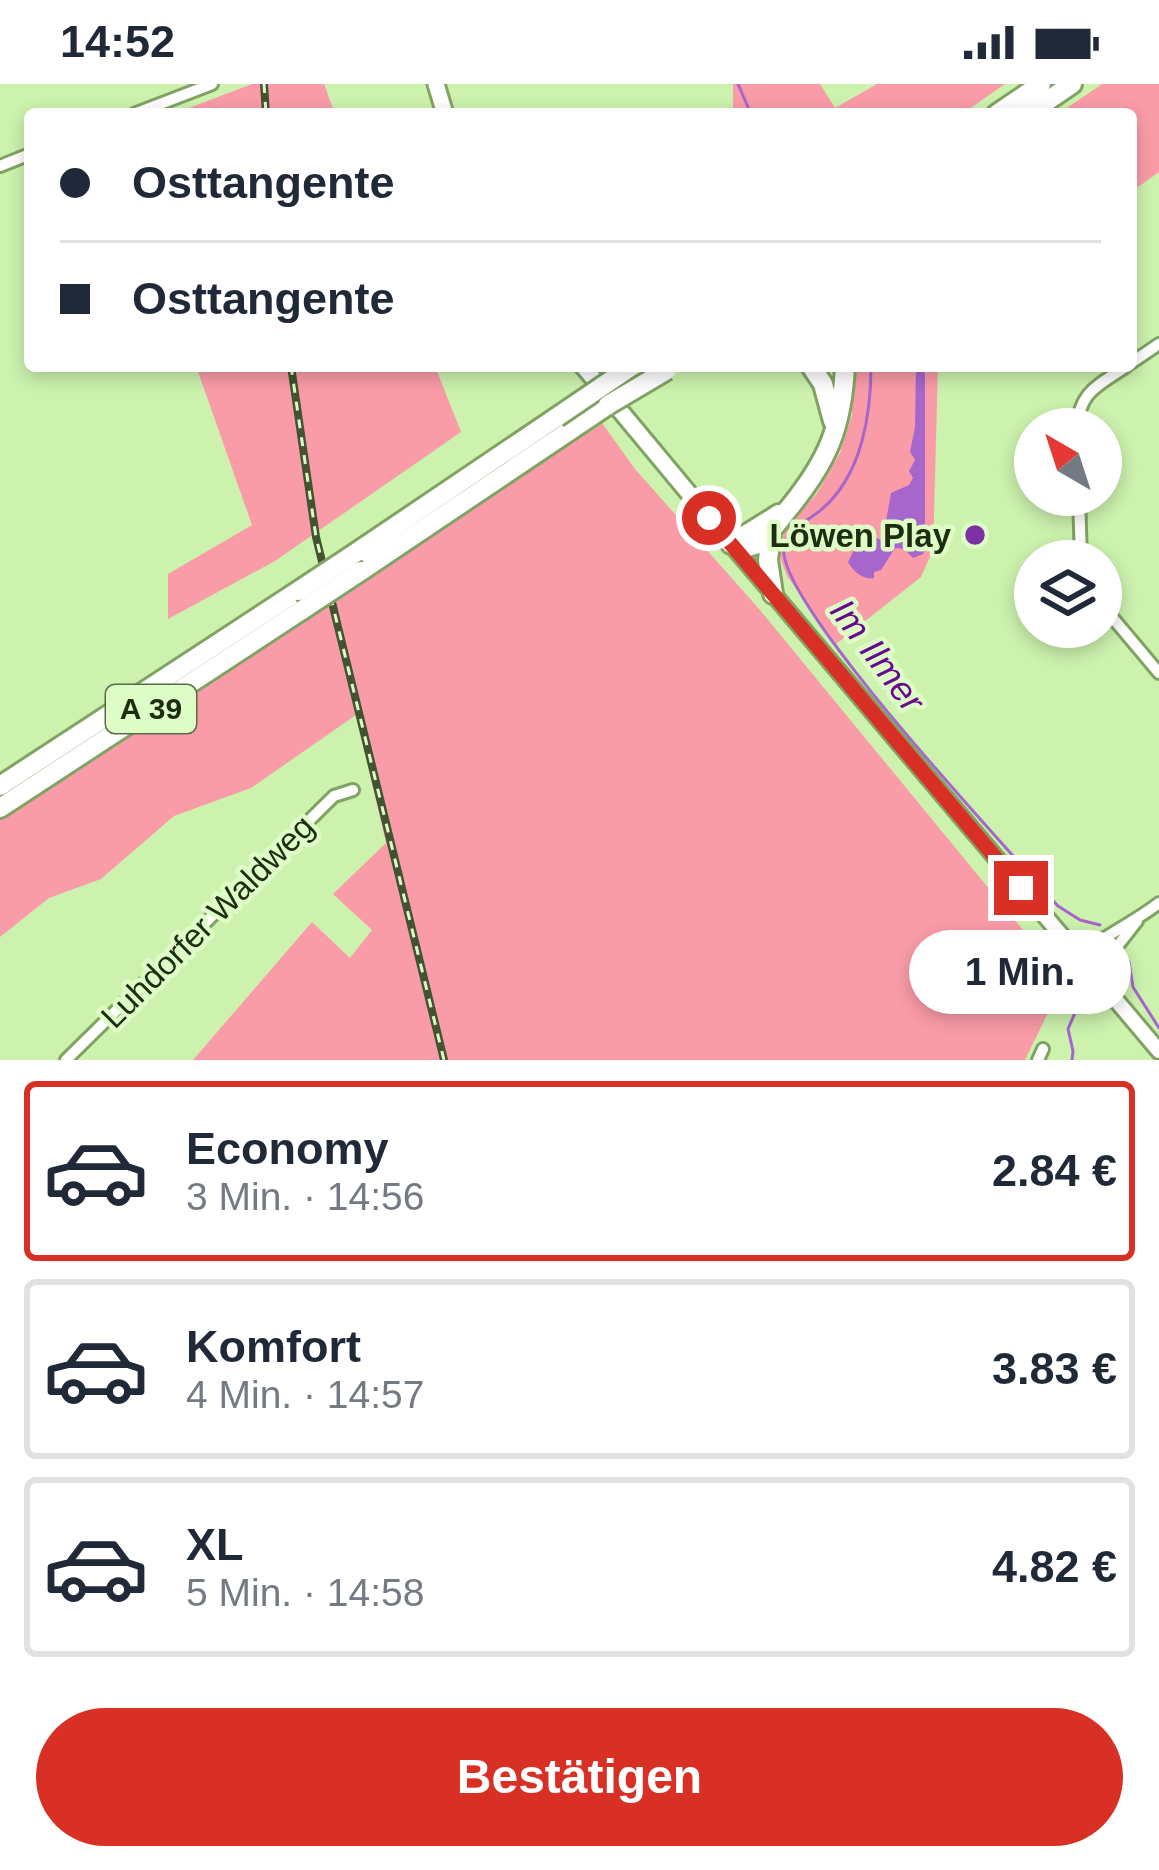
<!DOCTYPE html>
<html lang="de">
<head>
<meta charset="utf-8">
<style>
	body { margin:0; font-family:Helvetica,sans-serif; background:#f2f2f3; color:#1f2937; height:100vh; display:flex; flex-direction:column; font-size:45px; white-space:nowrap }
	* { box-sizing:border-box; margin:0 }
	p { font-size:39px; color:#747a83 }
	.icon { flex:none; width:66px; height:66px; fill:none; stroke:currentColor; stroke-width:2; stroke-linecap:round; stroke-linejoin:round }
	.map { position:relative; height:976px; overflow:hidden }
	.panel { display:flex; flex-direction:column; background:#fff; flex:1 }
	.panel>* { flex:none }
	.hud { position:absolute; left:24px; top:24px; width:1113px; height:264px; border-radius:12px; box-shadow:0 6px 18px #0003; display:grid; align-content:center; height:264px; padding:0 36px; background:#fff }
	.needle { width:78px; rotate:321deg }
	.fabs { position:absolute; left:1014px; top:324px; display:grid; gap:24px }
	.fabs a { display:grid; place-items:center; width:108px; height:108px; border-radius:50%; background:#fff; box-shadow:0 6px 18px #0003; font-size:60px }
	.end { position:absolute; width:54px; height:54px; margin:-27px; border:15px solid #d93025; background:#fff; box-shadow:0 0 0 6px #fff }
	.from { border-radius:50% }
	.bubble { position:absolute; height:84px; border-radius:42px; background:#fff; box-shadow:0 6px 18px #0003; font-size:39px; font-weight:700; line-height:84px; text-align:center }
	.hud b { display:flex; align-items:center; gap:42px; height:114px; font-size:45px }
	.hud b+b { border-top:3px solid #e0e1e3 }
	.hud i { width:30px; height:30px; background:#1f2937 }
	ul { padding:21px 0 0; list-style:none }
	li { display:flex; align-items:center; gap:36px; height:180px; margin:0 24px 18px; padding:0 12px; border:6px solid #e0e1e3; border-radius:12px }
	li div { flex:1 }
	li b { display:block; font-size:45px }
	li em { font-style:normal; font-weight:700 }
	li.on { border-color:#d93025 }
	li>.icon { width:108px; height:108px; stroke-width:1.5 }
	.button { display:flex; gap:24px; margin-top:auto; padding:24px 36px }
	.button a { flex:1; height:138px; border-radius:72px; background:#d93025; color:#fff; font-size:48px; font-weight:700; line-height:138px; text-align:center }
	.status { display:flex; justify-content:space-between; align-items:center; height:84px; padding:0 60px; background:#fff; direction:ltr }
	.status svg { height:33px; fill:currentColor }
	.map>svg:first-child { display:block }
	.green { fill:#fa9ca8 }
	.water { fill:#a666cc }
	.lines { fill:none; stroke-linecap:round; stroke-linejoin:round }
	.stream { stroke:#a666cc; stroke-width:3 }
	.minor-casing { stroke:#80a363; stroke-width:16 }
	.tertiary-casing { stroke:#80a363; stroke-width:20 }
	.secondary-casing { stroke:#80a363; stroke-width:21 }
	.motorway-casing { stroke:#80a363; stroke-width:24 }
	.minor { stroke:#fff; stroke-width:10 }
	.tertiary { stroke:#fff; stroke-width:14 }
	.secondary { stroke:#fff; stroke-width:15 }
	.motorway { stroke:#fff; stroke-width:18 }
	.rail-casing { stroke:#415331; stroke-width:8 }
	.rail { stroke:#defdc6; stroke-width:3; stroke-dasharray:9; stroke-linecap:butt }
	.motorway-bridge-casing { stroke:#80a363; stroke-width:24; stroke-linecap:butt }
	.motorway-bridge { stroke:#fff; stroke-width:18 }
	.route { stroke:#d93025; stroke-width:15 }
	.poi-dot { fill:#7c31a2; stroke:#defdc6; stroke-width:4.5 }
	.labels { text-anchor:middle; stroke-width:9; stroke-linejoin:round; paint-order:stroke }
	.shield { fill:#defdc6; stroke:#586b48; stroke-width:3 }
	.shield-label { font-size:30px; font-weight:bold; fill:#1e2c12 }
	.poi-label { font-size:33px; font-weight:bold; fill:#1e2c12; stroke:#defdc6; text-anchor:end }
	.street-label { font-size:33px; fill:#1e2c12; stroke:#defdc6 }
	.water-label { font-size:36px; font-style:italic; fill:#680a8e; stroke:#defdc6 }
</style>
</head>
<body>
<div class="status"><b>14:52</b><svg viewBox="0 0 49 12"><path d="M0 12V9h3v3zM5 12V6h3v6zM10 12V3h3v9zM15 12V0h3v12zM26 1h20v11H26zM47 4h2v5h-2z"/></svg></div>
<div class="map">
<svg width="1159" height="976" viewBox="0 0 1159 976">
	<rect width="100%" height="100%" fill="#ccf2ae"/>
	<path class="green" d="M 252,0 L 324,0 L 335,30 L 173,30 Z
		M 733,0 L 820,0 L 835,24 L 877,0 L 1005,0 L 962,30 L 733,30 Z
		M 1102,0 L 1159,0 L 1159,88 L 1131,108 L 1131,30 L 1058,30 Z
		M 196,282 L 435,282 L 461,348 L 275,477 L 168,535 L 168,490 L 252,441 Z
		M 853,282 L 938,282 L 933,466 L 921,493 L 836,560 L 787,492 L 778,468 L 785,447 L 817,409 L 840,369 L 852,331 Z
		M 602,339 L 635,385 L 760,526 L 1064,896 L 1025,976 L 193,976 L 312,838 L 350,874 L 372,846 L 333,810 L 386,759 L 356,631 L 251,704 L 174,732 L 101,795 L 49,814 L 0,853 L 0,736 Z"/>
	<path class="water" d="M 916,282 L 925,282 L 925,463 L 923,470 L 913,474 L 904,465 L 895,464 L 881,486 L 874,488 L 874,494 C 863,496 853,487 848,478 L 857,460 L 868,449 L 888,460 L 892,455 L 886,437 L 891,409 L 909,401 L 913,394 L 909,387 L 915,376 L 910,368 L 915,343 Z"/>
	<g class="lines">
		<path class="stream" d="M 738,0 L 751,30
			M 871,282 C 871,330 862,391 822,425 C 809,437 788,443 784,462 C 772,515 1013,770 1058,822 L 1080,836 L 1100,841
			M 1129,878 L 1133,903 L 1159,944
			M 1072,976 L 1073,967 L 1068,945 L 1084,908"/>
		<defs>
			<path id="minor" d="M 134,30 L 212,0
				M 0,82 L 30,70
				M 1131,279 L 1159,260
				M 1077,345 C 1079,307 1098,302 1127,282
				M 1079,411 L 1081,477
				M 1101,520 L 1159,589
				M 1078,872 C 1104,852 1133,839 1159,819
				M 1090,886 L 1112,869 L 1137,837
				M 66,976 L 334,712 L 353,706
				M 1038,976 L 1043,965"/>
			<path id="tertiary" d="M 731,460 L 1159,967"/>
			<path id="secondary" d="M 436,0 L 445,30
				M 583,282 L 731,460"/>
			<path id="motorway" d="M 997,30 L 1041,0
				M 1028,30 L 1072,0
				M 811,282 L 823,300 L 833,337
				M 771,449 L 768,476 L 773,510
				M 731,460 L 744,464 L 758,460 C 771,449 779,436 790,423 C 828,376 842,343 845,282
				M 731,460 L 779,430
				M 357,468 L 557,333
				M 361,487 L 608,321
				M 0,702 L 298,507
				M 0,724 L 302,526"/>
		</defs>
		<use href="#minor" class="minor-casing"/>
		<use href="#tertiary" class="tertiary-casing"/>
		<use href="#secondary" class="secondary-casing"/>
		<use href="#motorway" class="motorway-casing"/>
		<use href="#minor" class="minor"/>
		<use href="#tertiary" class="tertiary"/>
		<use href="#secondary" class="secondary"/>
		<use href="#motorway" class="motorway"/>
		<defs>
			<path id="rail" d="M 264,0 L 266,30
				M 291,282 L 316,453 L 444,976"/>
		</defs>
		<use href="#rail" class="rail-casing"/>
		<use href="#rail" class="rail"/>
		<defs>
			<path id="motorway-bridge" d="M 608,321 L 667,286
				M 557,333 L 632,282
				M 298,507 L 357,468
				M 302,526 L 361,487"/>
		</defs>
		<use href="#motorway-bridge" class="motorway-bridge-casing"/>
		<use href="#motorway-bridge" class="motorway-bridge"/>
	</g>
	<g class="lines">
		<path class="route" d="M 709,434 L 1021,804"/>
	</g>
	<circle class="poi-dot" cx="975" cy="451" r="12"/>
	<g class="labels">
		<rect class="shield" x="106" y="601" width="90" height="48" rx="9"/>
		<g class="shield-label">
			<text x="151" y="635">A 39</text>
		</g>
		<g class="poi-label">
			<text x="951" y="463">Löwen Play</text>
		</g>
		<g class="street-label">
			<text transform="translate(207 837) rotate(-45)" y="12">Luhdorfer Waldweg</text>
		</g>
		<g class="water-label">
			<text transform="translate(878 571) rotate(53)" y="13">Im Ilmer</text>
		</g>
	</g>
</svg>
<div class="fabs">
<a><svg class="needle" viewBox="-14 -14 28 28"><path d="M0-13l5 13h-10z" fill="#e53935"/><path d="M0 13l5-13h-10z" fill="#747a83"/></svg></a>
<a><svg class="icon" aria-label="layers" viewBox="0 0 24 24"><path d="M12 4l9 5-9 5-9-5zM3 14l9 5 9-5"/></svg></a>
</div>
<i class="end from" style="left:709px;top:434px"></i>
<i class="end" style="left:1021px;top:804px"></i>
<div class="bubble" style="left:909px;top:846px;width:222px">1 Min.</div>
<div class="hud">
<b><i class="from"></i>Osttangente</b>
<b><i></i>Osttangente</b>
</div>
</div>
<section class="panel">
<ul>
<li class="on"><svg class="icon" aria-label="car" viewBox="0 0 24 24"><path d="M5 17H2v-5l4-1 3-4h7l3 4 3 1v5h-3M9 17h6M6 11h13"/><circle cx="7" cy="17" r="2"/><circle cx="17" cy="17" r="2"/></svg><div><b>Economy</b><p>3 Min. · 14:56</p></div><em>2.84 €</em></li>
<li><svg class="icon" aria-label="car" viewBox="0 0 24 24"><path d="M5 17H2v-5l4-1 3-4h7l3 4 3 1v5h-3M9 17h6M6 11h13"/><circle cx="7" cy="17" r="2"/><circle cx="17" cy="17" r="2"/></svg><div><b>Komfort</b><p>4 Min. · 14:57</p></div><em>3.83 €</em></li>
<li><svg class="icon" aria-label="car" viewBox="0 0 24 24"><path d="M5 17H2v-5l4-1 3-4h7l3 4 3 1v5h-3M9 17h6M6 11h13"/><circle cx="7" cy="17" r="2"/><circle cx="17" cy="17" r="2"/></svg><div><b>XL</b><p>5 Min. · 14:58</p></div><em>4.82 €</em></li>
</ul>
<div class="button"><a>Bestätigen</a></div>
</section>
</body>
</html>
